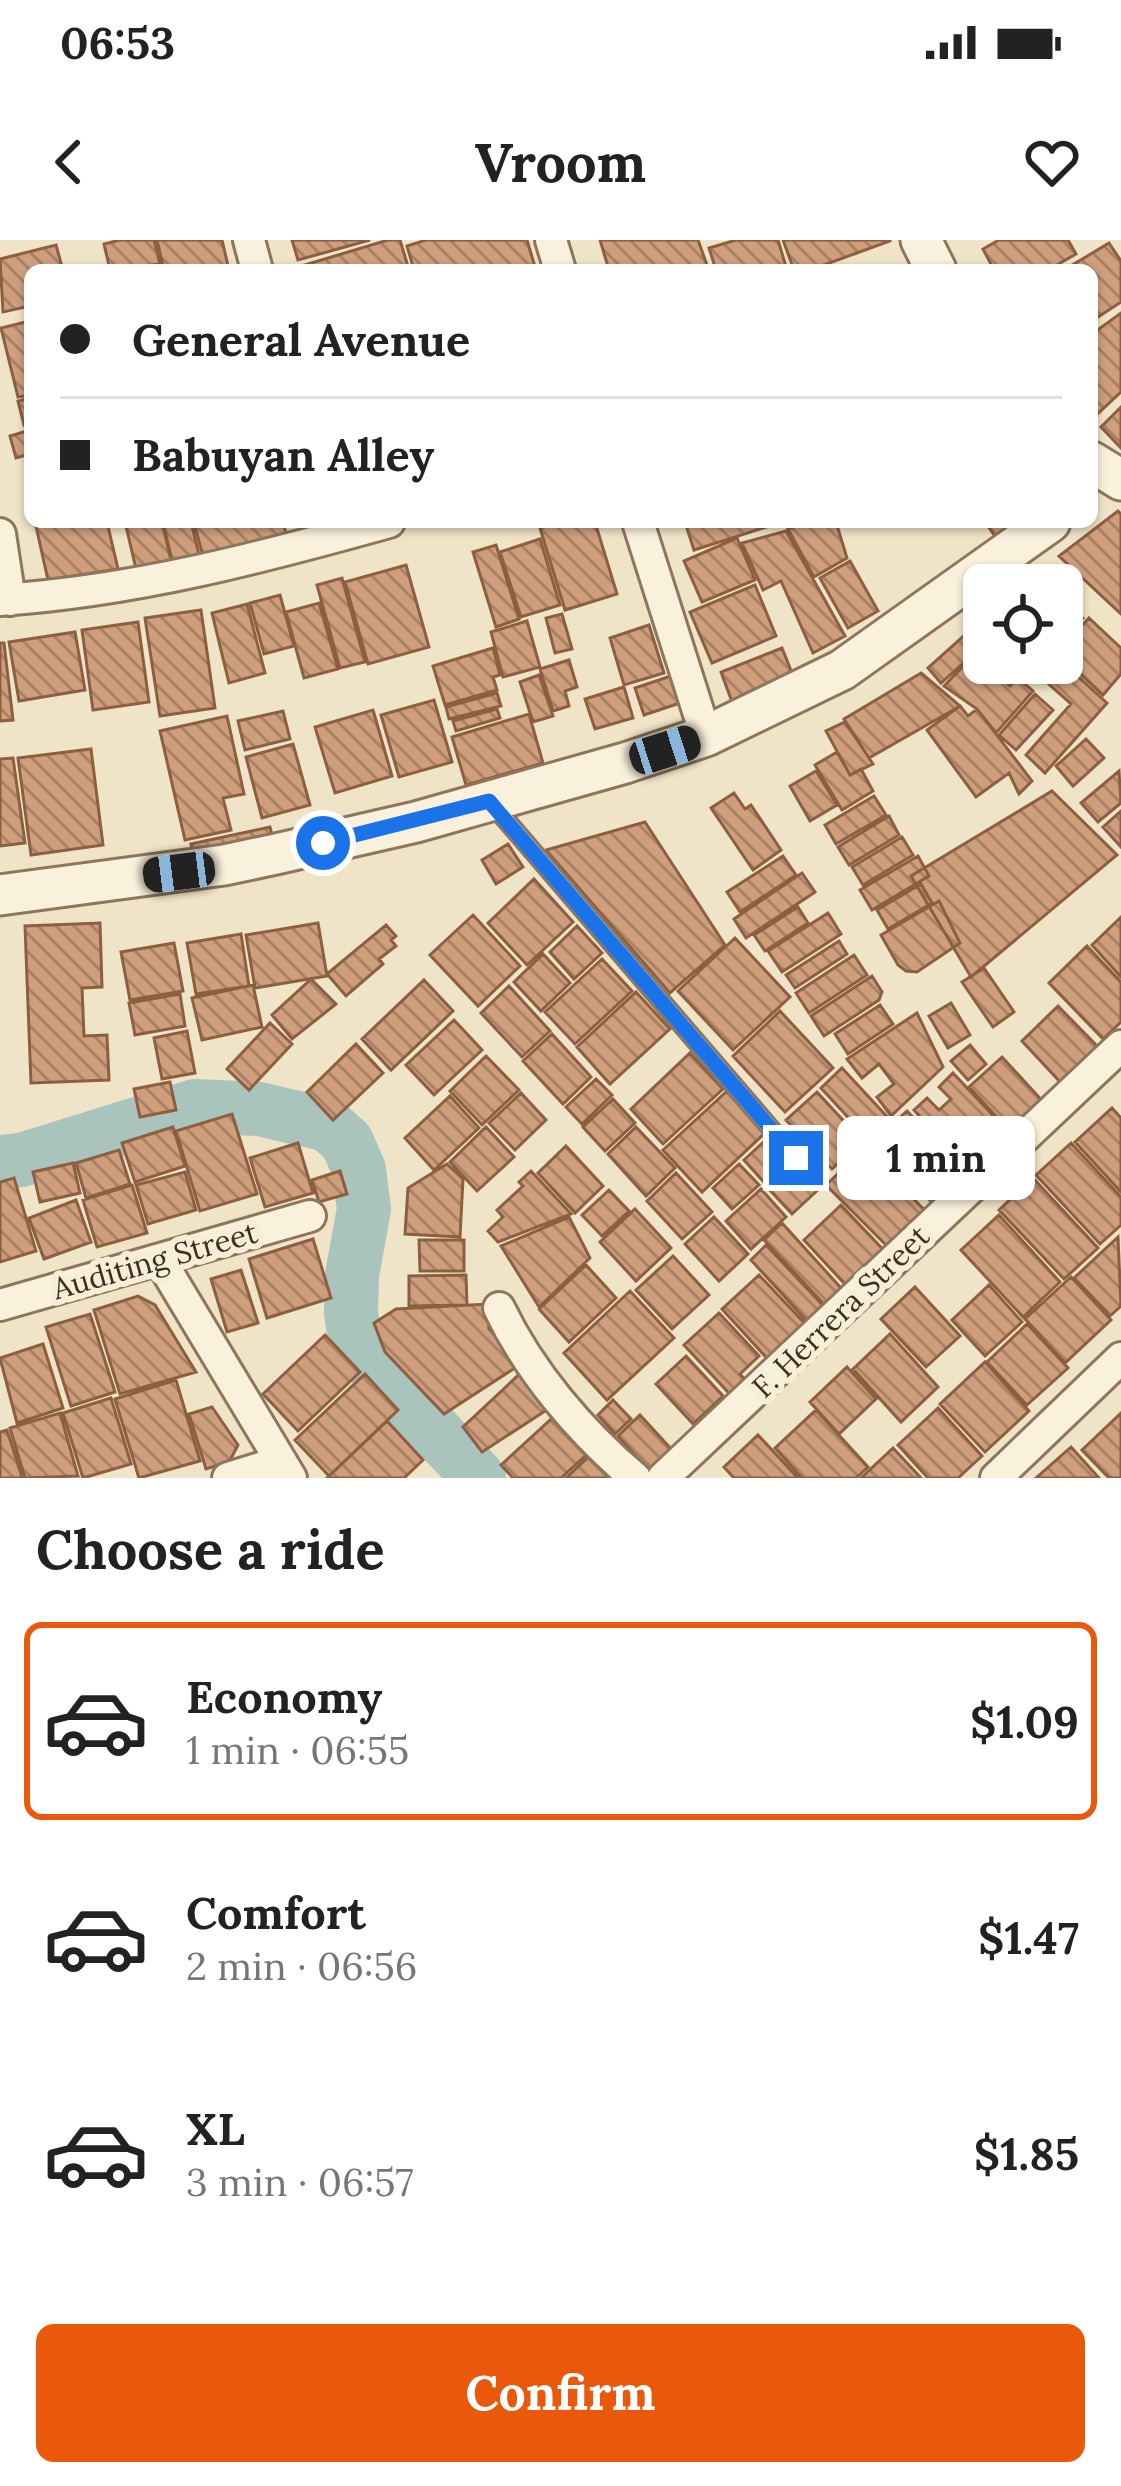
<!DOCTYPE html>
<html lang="en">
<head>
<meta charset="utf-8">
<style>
	body { margin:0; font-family:Lora,serif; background:#f6f6f6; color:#222; height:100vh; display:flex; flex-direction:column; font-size:45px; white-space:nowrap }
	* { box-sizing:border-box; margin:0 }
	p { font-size:39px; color:#767676 }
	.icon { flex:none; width:66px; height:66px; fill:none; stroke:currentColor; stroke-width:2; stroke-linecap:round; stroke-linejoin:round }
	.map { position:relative; height:1238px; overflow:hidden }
	.drawer { display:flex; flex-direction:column; background:#fff; flex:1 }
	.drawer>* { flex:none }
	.top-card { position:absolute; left:24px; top:24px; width:1074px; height:264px; border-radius:18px; box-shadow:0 3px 9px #0004; display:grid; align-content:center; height:264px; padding:0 36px; background:#fff }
	.fabs { position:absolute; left:963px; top:324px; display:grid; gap:24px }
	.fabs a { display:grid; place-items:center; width:120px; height:120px; border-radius:18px; background:#fff; box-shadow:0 3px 9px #0004; font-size:60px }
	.end { position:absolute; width:54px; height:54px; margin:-27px; border:15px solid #1a73e8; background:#fff; box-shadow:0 0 0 6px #fff }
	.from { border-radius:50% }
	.bubble { position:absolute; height:84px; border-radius:18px; background:#fff; box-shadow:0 3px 9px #0004; font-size:39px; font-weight:700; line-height:84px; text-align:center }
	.car { position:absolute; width:36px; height:72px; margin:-36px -18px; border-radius:15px; box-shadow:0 0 9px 3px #0007; background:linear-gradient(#222 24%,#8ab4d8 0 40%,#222 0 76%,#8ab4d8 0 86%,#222 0) }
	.top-card b { display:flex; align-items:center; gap:42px; height:114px; font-size:45px }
	.top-card b+b { border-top:3px solid #e0e0e0 }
	.top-card i { width:30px; height:30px; background:#222 }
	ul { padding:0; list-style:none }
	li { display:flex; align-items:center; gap:36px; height:198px; margin:0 24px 18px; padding:0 12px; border:6px solid transparent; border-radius:18px }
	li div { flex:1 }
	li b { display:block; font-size:45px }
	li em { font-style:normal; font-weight:700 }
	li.on { border-color:#ea580c }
	li>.icon { width:108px; height:108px; stroke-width:1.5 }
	h2 { padding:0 36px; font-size:54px; line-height:144px }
	.primary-button { display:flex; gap:24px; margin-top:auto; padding:24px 36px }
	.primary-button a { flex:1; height:138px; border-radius:18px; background:#ea580c; color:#fff; font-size:48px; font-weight:700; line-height:138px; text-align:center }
	.status { display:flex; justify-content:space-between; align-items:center; height:84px; padding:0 60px; background:#fff; direction:ltr }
	.status svg { height:33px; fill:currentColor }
	header { display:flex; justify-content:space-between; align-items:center; height:156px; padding:0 36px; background:#fff; font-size:54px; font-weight:700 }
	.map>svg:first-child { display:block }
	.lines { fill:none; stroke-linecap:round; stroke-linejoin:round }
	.river { stroke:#a9c4bc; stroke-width:54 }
	.building { fill:url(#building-back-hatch); stroke:#8d5f41; stroke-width:3 }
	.service-casing { stroke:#8d765c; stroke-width:21 }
	.minor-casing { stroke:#8d765c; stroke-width:36 }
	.tertiary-casing { stroke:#8d765c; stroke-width:45 }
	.service { stroke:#faf1dc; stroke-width:15 }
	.minor { stroke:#faf1dc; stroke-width:30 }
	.tertiary { stroke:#faf1dc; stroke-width:39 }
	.route { stroke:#1a73e8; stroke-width:15 }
	.labels { text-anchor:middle; stroke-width:12; stroke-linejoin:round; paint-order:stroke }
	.street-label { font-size:30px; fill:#3d2e20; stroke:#f7eed8 }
</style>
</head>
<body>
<div class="status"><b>06:53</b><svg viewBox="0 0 49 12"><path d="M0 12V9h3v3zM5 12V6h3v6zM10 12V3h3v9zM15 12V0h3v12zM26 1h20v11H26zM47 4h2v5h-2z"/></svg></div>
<header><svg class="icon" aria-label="back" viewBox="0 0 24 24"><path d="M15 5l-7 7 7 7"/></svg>Vroom<svg class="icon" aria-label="heart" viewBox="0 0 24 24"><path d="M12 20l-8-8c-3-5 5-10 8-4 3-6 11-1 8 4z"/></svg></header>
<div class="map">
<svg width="1121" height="1238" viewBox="0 0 1121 1238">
	<defs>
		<pattern id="building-back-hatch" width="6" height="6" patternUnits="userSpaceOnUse" patternTransform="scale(3)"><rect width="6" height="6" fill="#cf9f7d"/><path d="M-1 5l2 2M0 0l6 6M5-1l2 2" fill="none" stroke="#a98266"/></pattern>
	</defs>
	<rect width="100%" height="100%" fill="#f0e4c8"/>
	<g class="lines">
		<path class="river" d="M 0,922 L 21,920 L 195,866 L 259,869 L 328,885 L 347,902 L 359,930 L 364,969 L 352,1035 L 351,1073 L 356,1107 L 479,1238"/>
	</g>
	<path class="building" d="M 120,0 L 154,0 L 160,24 L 110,30 L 104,4 Z
		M 157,0 L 222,0 L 229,30 L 164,30 Z
		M 292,0 L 370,0 L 298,20 Z
		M 388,0 L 400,0 L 409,30 L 288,30 Z
		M 426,0 L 527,0 L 536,30 L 414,30 L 407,6 Z
		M 600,0 L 698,0 L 708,28 L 609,30 Z
		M 736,0 L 778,0 L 787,30 L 716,30 L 709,8 Z
		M 783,0 L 890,0 L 890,1 L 810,30 L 794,30 Z
		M 999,0 L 1068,0 L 1076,14 L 1048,30 L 994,30 L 983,9 Z
		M 1109,3 L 1121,21 L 1121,62 L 1092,81 L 1092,30 L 1064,30 Z
		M 56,5 L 63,30 L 30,30 L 30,66 L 3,72 L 0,19 Z
		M 1121,73 L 1121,152 L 1092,179 L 1092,94 Z
		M 30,81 L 30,155 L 18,157 L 1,88 Z
		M 30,158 L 30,183 L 24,185 L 18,161 Z
		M 1121,167 L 1121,208 L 1101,187 Z
		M 30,185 L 30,214 L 16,218 L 10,196 L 27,191 L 25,186 Z
		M 1118,271 L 1121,274 L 1121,374 L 1059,316 Z
		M 52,282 L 107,282 L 118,329 L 48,340 L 36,286 Z
		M 125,282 L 162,282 L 172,325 L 137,333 Z
		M 163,282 L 191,282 L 201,323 L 174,329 Z
		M 194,282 L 283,282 L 287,297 L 203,317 Z
		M 560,282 L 595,282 L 617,354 L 565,370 L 540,288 Z
		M 685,282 L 779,282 L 779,283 L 694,310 Z
		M 809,282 L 836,282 L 847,318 L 814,337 L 788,289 Z
		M 985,282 L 1034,282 L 1001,305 Z
		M 786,291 L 845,396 L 813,413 L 781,341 L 763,350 L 742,303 Z
		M 737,298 L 755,340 L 702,362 L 684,321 Z
		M 540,299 L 560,365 L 521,377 L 500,312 Z
		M 496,305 L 519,379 L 496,387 L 473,312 Z
		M 850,321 L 878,371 L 848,388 L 820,338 Z
		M 406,325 L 429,407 L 368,424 L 345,342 Z
		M 342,338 L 365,422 L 340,428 L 317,345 Z
		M 755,345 L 776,396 L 712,423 L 690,372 Z
		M 280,355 L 294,406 L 264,414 L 250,363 Z
		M 1062,358 L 1083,378 L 1062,403 Z
		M 319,363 L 338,429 L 304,438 L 286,372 Z
		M 247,364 L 265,433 L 229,443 L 212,373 Z
		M 201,370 L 215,468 L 160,476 L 145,378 Z
		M 562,374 L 572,409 L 555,413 L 546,378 Z
		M 1089,378 L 1121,408 L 1121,434 L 1103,455 L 1062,417 L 1062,408 Z
		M 527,381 L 540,427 L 503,437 L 491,392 Z
		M 138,382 L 149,462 L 93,470 L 82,390 Z
		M 649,385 L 664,433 L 624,445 L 610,398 Z
		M 75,392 L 85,450 L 19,461 L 9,402 Z
		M 966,394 L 979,409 L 941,443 L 928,428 Z
		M 0,403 L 4,403 L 13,480 L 0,481 Z
		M 493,408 L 500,435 L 493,437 L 497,450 L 445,465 L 433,426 Z
		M 782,408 L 796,443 L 734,467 L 721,432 Z
		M 975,414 L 1010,446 L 1018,438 L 1033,451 L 996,493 L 977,469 L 944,446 Z
		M 569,420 L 577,447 L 565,451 L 569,466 L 553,471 L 540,429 Z
		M 1062,422 L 1107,463 L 1045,533 L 1026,515 L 1071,464 L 1025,423 Z
		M 921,433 L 960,466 L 869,518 L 844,479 Z
		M 539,435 L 553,476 L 533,482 L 520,442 Z
		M 671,436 L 680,463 L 644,475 L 635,448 Z
		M 624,447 L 633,478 L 595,489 L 585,459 Z
		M 497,453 L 501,466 L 449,479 L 446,467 Z
		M 1035,454 L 1053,470 L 1016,510 L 999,495 Z
		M 434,460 L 452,522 L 399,537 L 381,475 Z
		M 960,466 L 968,476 L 977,469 L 1032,541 L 1019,554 L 1009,533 L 976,557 L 927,490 Z
		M 497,469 L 500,478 L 456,491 L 453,481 Z
		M 373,470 L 392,536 L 335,553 L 315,487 Z
		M 283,471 L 290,499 L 245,510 L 238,481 Z
		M 529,474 L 543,523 L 466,545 L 452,497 Z
		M 227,476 L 244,554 L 223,558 L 231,590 L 185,600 L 160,491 Z
		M 845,482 L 873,524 L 850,535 L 826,491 Z
		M 1086,499 L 1104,518 L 1073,546 L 1056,526 Z
		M 293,504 L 310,565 L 262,578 L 246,517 Z
		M 91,509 L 103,605 L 31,615 L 18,518 Z
		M 837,512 L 850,535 L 861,529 L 873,551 L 842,570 L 815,525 Z
		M 13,518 L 25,603 L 0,606 L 0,519 Z
		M 816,531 L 837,565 L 810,581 L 790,546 Z
		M 1119,531 L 1121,563 L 1098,582 L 1081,563 Z
		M 1052,551 L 1117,615 L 971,737 L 911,636 Z
		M 734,553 L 745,569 L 751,565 L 781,610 L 753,630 L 711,568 Z
		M 874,556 L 886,575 L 836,604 L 825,585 Z
		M 1121,571 L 1121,607 L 1103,587 Z
		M 889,576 L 899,595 L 849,625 L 838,607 Z
		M 645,582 L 725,705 L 670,753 L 546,610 Z
		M 270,587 L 275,607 L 195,625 L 191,604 Z
		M 902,597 L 913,615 L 863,645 L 852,627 Z
		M 508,604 L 523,627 L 496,644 L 482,620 Z
		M 783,616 L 796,635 L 740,672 L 727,652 Z
		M 918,616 L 929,636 L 872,670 L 860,650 Z
		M 802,633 L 815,652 L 746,698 L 734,679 Z
		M 534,639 L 573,682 L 527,725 L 488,683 Z
		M 921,644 L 932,663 L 888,689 L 877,670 Z
		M 939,661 L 960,703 L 917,732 L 906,731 L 898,725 L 881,695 Z
		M 798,667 L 808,683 L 765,711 L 754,695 Z
		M 828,673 L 841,694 L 782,732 L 768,711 Z
		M 473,675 L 520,726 L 478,766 L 430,715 Z
		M 1121,677 L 1121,737 L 1092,705 Z
		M 100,683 L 102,747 L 82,748 L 84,796 L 107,795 L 109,840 L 31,843 L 25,686 Z
		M 318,683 L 327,736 L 255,748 L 246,695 Z
		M 386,685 L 396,696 L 391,700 L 396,706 L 379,719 L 383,724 L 346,756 L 327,734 Z
		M 577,686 L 602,713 L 574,739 L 550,712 Z
		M 241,694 L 249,746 L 196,754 L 187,703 Z
		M 735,698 L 790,757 L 733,810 L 678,751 Z
		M 839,701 L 847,714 L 795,748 L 786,735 Z
		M 174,703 L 183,751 L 130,760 L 121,712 Z
		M 1087,706 L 1121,742 L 1121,782 L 1103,799 L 1049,743 Z
		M 543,714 L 570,743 L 541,771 L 514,742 Z
		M 854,715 L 867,735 L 809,773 L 796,753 Z
		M 602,719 L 632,751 L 575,804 L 545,772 Z
		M 984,728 L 1014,772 L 993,787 L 962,742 Z
		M 872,736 L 882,752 L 879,760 L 824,796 L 811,776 Z
		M 311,739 L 336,764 L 292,799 L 272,775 Z
		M 424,740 L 453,771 L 391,830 L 362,799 Z
		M 253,745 L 262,787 L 202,800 L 192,758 Z
		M 509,746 L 550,791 L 522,817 L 481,773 Z
		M 636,752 L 670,789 L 610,844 L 577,807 Z
		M 180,754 L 185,786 L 135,795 L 129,763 Z
		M 951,763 L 970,795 L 948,808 L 929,776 Z
		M 880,765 L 893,784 L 848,814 L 835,794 Z
		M 1058,766 L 1100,809 L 1063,845 L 1022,801 Z
		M 780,771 L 833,828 L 785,872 L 733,816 Z
		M 917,773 L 943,827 L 891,876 L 877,857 L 894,844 L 879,824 L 862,838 L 847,819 Z
		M 454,780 L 482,810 L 434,855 L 406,825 Z
		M 270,783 L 292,804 L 249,850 L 227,829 Z
		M 187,791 L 195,833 L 162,839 L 154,798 Z
		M 552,794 L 591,837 L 563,864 L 523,821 Z
		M 356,804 L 383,833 L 333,880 L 307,852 Z
		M 970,805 L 986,824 L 968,840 L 951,821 Z
		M 690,813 L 723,849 L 663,904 L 631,869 Z
		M 486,816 L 519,850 L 482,885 L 450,851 Z
		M 1002,817 L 1047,866 L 1015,897 L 969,847 Z
		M 842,828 L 892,882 L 871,902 L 821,848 Z
		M 953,833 L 1017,901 L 978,938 L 914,870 L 927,858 L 939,870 L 951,859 L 939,847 Z
		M 596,839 L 612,855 L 582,884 L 566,867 Z
		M 170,842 L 176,870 L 140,877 L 134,849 Z
		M 727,851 L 766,892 L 702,952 L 663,910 Z
		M 817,852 L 862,901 L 832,929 L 786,880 Z
		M 521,853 L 546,880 L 515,910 L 489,883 Z
		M 450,856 L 479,888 L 434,930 L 405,898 Z
		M 613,859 L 635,883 L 605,911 L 583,887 Z
		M 1112,868 L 1121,878 L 1121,952 L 1075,902 Z
		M 907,871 L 972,941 L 940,971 L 874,901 Z
		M 232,874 L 257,954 L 200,971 L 176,891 Z
		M 173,887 L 185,926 L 135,942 L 122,903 Z
		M 486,887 L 514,917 L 477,951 L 450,922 Z
		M 636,887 L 675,928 L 646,956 L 608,914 Z
		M 770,896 L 789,917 L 763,941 L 744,920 Z
		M 298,903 L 313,953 L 265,967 L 250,918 Z
		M 1071,903 L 1121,957 L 1121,985 L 1100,1004 L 1036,935 Z
		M 566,906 L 603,946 L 575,973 L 538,933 Z
		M 865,908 L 929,975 L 890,1009 L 826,945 Z
		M 119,910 L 130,944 L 86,958 L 76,923 Z
		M 795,921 L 820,948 L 792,974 L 767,947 Z
		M 73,923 L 80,953 L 40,962 L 33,932 Z
		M 447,924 L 463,939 L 460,997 L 405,994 L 408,948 Z
		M 739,924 L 759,945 L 732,969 L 713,948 Z
		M 340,931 L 347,954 L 319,962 L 312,940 Z
		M 531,931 L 571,974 L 498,1002 L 488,991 L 503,977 L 497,970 L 523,946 L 519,942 Z
		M 185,932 L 196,970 L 148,984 L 136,945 Z
		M 676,933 L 712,972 L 682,999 L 647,961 Z
		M 14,938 L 36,1011 L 0,1022 L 0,942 Z
		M 1033,938 L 1098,1008 L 1064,1039 L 999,970 Z
		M 132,945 L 147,993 L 97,1007 L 83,960 Z
		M 761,949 L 786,977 L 751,1009 L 726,981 Z
		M 609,950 L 629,971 L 602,996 L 582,975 Z
		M 76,960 L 91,1002 L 44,1019 L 29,978 Z
		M 841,965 L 892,1019 L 854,1054 L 804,1000 Z
		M 635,969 L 671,1008 L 636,1041 L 600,1002 Z
		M 999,975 L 1060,1042 L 1023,1077 L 961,1010 Z
		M 569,977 L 590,1018 L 539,1067 L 501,1006 Z
		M 714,977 L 748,1014 L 719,1041 L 685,1004 Z
		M 782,983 L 850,1058 L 833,1074 L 764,1000 Z
		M 1118,997 L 1121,1066 L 1110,1076 L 1074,1038 Z
		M 313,999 L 331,1058 L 267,1078 L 249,1019 Z
		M 419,1000 L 464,1000 L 464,1031 L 420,1031 Z
		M 766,1005 L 831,1074 L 815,1090 L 751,1020 Z
		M 673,1016 L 709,1055 L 672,1089 L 636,1050 Z
		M 586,1025 L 616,1058 L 569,1102 L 539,1069 Z
		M 241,1030 L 258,1083 L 227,1092 L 211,1039 Z
		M 466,1035 L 467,1065 L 409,1066 L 409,1036 Z
		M 759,1035 L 812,1091 L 774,1126 L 722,1069 Z
		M 1071,1037 L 1111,1080 L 1065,1123 L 1025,1079 Z
		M 989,1045 L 1022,1082 L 985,1116 L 952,1080 Z
		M 915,1047 L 960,1096 L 926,1127 L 881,1079 Z
		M 630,1051 L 674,1098 L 607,1160 L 564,1113 Z
		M 138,1056 L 155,1065 L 196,1132 L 120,1154 L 94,1070 Z
		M 488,1064 L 489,1089 L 521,1124 L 444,1174 L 385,1112 L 374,1083 L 396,1069 Z
		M 719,1073 L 759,1116 L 740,1134 L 755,1151 L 740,1165 L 684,1105 Z
		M 90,1074 L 115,1152 L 71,1166 L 46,1087 Z
		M 1027,1084 L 1068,1128 L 1027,1165 L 987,1122 Z
		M 890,1094 L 938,1147 L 901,1182 L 853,1129 Z
		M 325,1095 L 360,1132 L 298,1191 L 263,1154 Z
		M 43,1104 L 63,1168 L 17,1183 L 0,1118 Z
		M 686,1116 L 723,1156 L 693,1184 L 656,1144 Z
		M 985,1122 L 1029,1171 L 985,1212 L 940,1164 Z
		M 527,1127 L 559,1162 L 482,1212 L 463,1187 Z
		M 847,1127 L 876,1159 L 839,1194 L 810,1162 Z
		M 365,1134 L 398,1170 L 329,1236 L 295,1200 Z
		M 176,1140 L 200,1221 L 139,1238 L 115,1159 Z
		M 111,1158 L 131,1224 L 83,1238 L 63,1173 Z
		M 613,1160 L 631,1179 L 615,1194 L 598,1175 Z
		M 212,1167 L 238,1205 L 229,1222 L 206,1229 L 189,1174 Z
		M 938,1168 L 982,1216 L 958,1238 L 928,1238 L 898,1205 Z
		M 562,1169 L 596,1206 L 561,1238 L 513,1238 L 501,1225 Z
		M 816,1170 L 868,1227 L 856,1238 L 802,1238 L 775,1208 Z
		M 60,1173 L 78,1236 L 25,1238 L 10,1188 Z
		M 1121,1173 L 1121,1238 L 1109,1238 L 1082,1210 Z
		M 640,1175 L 672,1210 L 649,1231 L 618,1196 Z
		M 387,1181 L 423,1220 L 404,1238 L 327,1238 Z
		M 7,1190 L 22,1237 L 18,1238 L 0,1238 L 0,1192 Z
		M 758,1195 L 798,1238 L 734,1238 L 724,1227 Z
		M 1071,1207 L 1099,1238 L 1036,1238 Z
		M 893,1208 L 921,1238 L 861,1238 Z
		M 596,1210 L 621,1238 L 566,1238 Z"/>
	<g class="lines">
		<defs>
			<path id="service" d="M 493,565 L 796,918"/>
			<path id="minor" d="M 249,0 L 257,30
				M 551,0 L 560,30
				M 638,282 L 706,496
				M 0,294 L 10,360
				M 0,360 C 134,351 260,318 389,282
				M 160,1020 L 291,1238
				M 0,1065 L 310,976
				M 499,1068 C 530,1133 581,1192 635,1238
				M 228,1238 L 280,1222
				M 663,1238 L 1121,806
				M 996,1238 L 1121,1118"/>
			<path id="tertiary" d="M 921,0 L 936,30
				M 1092,222 L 1121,240
				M 0,655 L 224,625 L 276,614 L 416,582 L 625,523 L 706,496 L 842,430 L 1050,282"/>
		</defs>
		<use href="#service" class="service-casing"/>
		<use href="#minor" class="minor-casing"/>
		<use href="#tertiary" class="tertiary-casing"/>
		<use href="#service" class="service"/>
		<use href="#minor" class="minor"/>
		<use href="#tertiary" class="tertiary"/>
	</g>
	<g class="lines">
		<path class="route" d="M 323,603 L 489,561 L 796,918"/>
	</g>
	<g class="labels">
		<g class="street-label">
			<text transform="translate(155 1021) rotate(-16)" y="10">Auditing Street</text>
			<text transform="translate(841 1072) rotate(-44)" y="10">F. Herrera Street</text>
		</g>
	</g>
</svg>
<div class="fabs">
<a><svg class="icon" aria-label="locate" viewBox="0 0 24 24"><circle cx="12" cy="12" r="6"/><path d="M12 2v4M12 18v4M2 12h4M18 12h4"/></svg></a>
</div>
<i class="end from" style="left:323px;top:603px"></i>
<i class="end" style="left:796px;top:918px"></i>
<div class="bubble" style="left:837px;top:876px;width:198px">1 min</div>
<i class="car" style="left:665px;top:510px;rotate:72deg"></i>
<i class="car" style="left:179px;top:632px;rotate:263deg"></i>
<div class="top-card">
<b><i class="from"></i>General Avenue</b>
<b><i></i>Babuyan Alley</b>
</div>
</div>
<section class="drawer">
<h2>Choose a ride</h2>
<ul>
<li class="on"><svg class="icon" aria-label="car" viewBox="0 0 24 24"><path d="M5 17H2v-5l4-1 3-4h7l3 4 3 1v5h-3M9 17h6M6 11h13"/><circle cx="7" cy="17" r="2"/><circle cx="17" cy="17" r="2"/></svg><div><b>Economy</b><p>1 min · 06:55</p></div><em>$1.09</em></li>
<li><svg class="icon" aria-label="car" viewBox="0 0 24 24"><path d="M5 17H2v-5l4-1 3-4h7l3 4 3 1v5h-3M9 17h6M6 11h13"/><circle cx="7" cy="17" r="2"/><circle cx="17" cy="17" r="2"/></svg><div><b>Comfort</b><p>2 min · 06:56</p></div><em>$1.47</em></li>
<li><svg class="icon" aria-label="car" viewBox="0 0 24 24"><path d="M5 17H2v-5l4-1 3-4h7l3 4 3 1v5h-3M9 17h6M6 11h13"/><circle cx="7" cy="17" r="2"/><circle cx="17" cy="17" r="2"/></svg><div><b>XL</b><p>3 min · 06:57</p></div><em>$1.85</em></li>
</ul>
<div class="primary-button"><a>Confirm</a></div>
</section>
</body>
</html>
